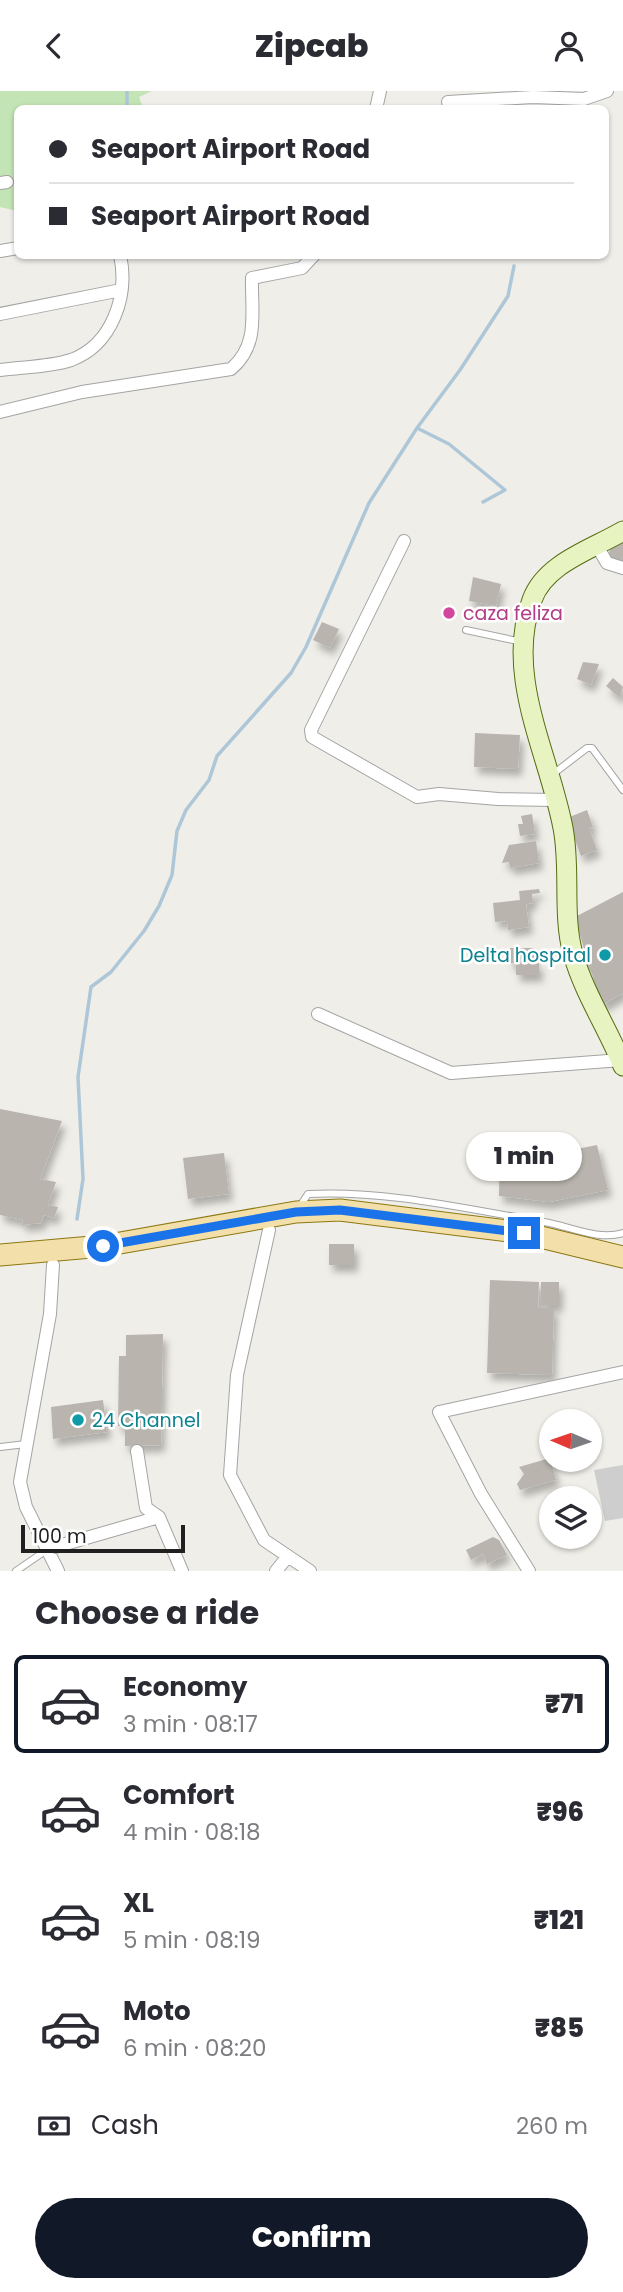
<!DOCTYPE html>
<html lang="en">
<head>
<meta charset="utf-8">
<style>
	body { margin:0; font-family:Poppins,sans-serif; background:#f2f2f3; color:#2b2b33; height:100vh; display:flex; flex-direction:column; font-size:26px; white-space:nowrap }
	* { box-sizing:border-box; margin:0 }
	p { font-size:23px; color:#7c7c81 }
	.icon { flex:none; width:38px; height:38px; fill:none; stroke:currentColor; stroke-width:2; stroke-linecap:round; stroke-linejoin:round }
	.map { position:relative; height:1480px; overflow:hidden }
	.details { display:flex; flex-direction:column; background:#fff; flex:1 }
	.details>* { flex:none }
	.hud { position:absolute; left:14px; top:14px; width:595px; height:154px; border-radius:10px; box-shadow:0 2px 5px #0004; display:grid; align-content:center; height:154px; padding:0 35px; background:#fff }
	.needle { width:46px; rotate:272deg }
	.tools { position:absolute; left:539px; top:1318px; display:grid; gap:14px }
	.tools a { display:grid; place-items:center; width:63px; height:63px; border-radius:50%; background:#fff; box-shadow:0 2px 5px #0004; font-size:35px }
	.scale { position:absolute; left:21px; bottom:18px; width:164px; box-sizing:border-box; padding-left:7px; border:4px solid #202020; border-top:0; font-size:19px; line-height:24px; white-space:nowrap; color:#202020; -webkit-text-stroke:5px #fff; paint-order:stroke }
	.end { position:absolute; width:32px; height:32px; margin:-16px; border:9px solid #1a73e8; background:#fff; box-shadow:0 0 0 4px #fff }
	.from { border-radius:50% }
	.bubble { position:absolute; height:49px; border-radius:24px; background:#fff; box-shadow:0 2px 5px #0004; font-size:23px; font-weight:800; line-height:49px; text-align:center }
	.hud b { display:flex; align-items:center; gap:24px; height:66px; font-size:26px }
	.hud b+b { border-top:2px solid #e1e1e2 }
	.hud i { width:18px; height:18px; background:#2b2b33 }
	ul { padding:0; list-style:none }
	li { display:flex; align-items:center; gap:21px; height:98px; margin:0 14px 10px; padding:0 21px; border:4px solid transparent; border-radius:10px }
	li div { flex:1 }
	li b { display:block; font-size:26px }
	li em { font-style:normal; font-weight:800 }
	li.on { border-color:#111827 }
	li>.icon { width:63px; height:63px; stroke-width:1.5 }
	h2 { padding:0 35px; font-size:32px; line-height:84px }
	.pay { display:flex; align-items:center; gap:18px; height:77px; padding:0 35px; font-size:26px }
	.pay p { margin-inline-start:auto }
	.button { display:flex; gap:14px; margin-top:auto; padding:14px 35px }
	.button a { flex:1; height:80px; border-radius:42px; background:#111827; color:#fff; font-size:28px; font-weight:800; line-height:80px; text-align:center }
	header { display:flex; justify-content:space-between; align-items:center; height:91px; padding:0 35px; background:#fff; font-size:32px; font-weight:800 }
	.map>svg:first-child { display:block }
	.religious { fill:#cecece }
	.grass { fill:#c3e4b4 }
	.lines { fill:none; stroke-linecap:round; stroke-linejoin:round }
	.stream { stroke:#adc7d8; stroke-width:3.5 }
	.building { fill:#b9b5ae; filter:url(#shadow) }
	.service-casing { stroke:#a4a4a4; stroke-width:8 }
	.minor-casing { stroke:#a4a4a4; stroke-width:14 }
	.secondary-casing { stroke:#546d11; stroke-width:21 }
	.primary-casing { stroke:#8c7811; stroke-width:23 }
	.service { stroke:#fff; stroke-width:6 }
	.minor { stroke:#fff; stroke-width:12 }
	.secondary { stroke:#e8f3c2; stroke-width:19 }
	.primary { stroke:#f2dfaa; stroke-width:21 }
	.route { stroke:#1a73e8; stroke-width:9 }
	.hotel-dot { fill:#d1479c; stroke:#fff; stroke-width:2.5 }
	.culture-dot { fill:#0f9aa8; stroke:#fff; stroke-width:2.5 }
	.labels { text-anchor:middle; stroke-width:5; stroke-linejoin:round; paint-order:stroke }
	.hotel-label { font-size:19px; fill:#b23c85; stroke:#fff; text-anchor:start }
	.culture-label { font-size:19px; fill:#0d838f; stroke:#fff; text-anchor:end }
</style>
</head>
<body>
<header><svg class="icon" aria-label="back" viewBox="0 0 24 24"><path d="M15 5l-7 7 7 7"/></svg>Zipcab<svg class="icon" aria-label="person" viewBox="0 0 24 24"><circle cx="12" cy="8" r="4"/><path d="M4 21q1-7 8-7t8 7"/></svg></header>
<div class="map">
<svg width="623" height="1480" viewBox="0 0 623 1480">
	<defs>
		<filter id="shadow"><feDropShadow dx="4" dy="7" stdDeviation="3.5" flood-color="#0004"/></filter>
	</defs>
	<rect width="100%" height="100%" fill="#f0eee8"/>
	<path class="religious" d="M 623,1374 L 623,1427 L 605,1430 L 594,1379 Z"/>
	<path class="grass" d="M 0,0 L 152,0 L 139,6 L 143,17 L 18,18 L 17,120 L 0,116 Z"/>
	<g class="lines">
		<path class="stream" d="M 127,0 L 127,18
			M 417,337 L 460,279 L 508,205 L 514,175
			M 77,1128 L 83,1088 L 78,986 L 91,896 L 111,881 L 144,840 L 159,815 L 172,784 L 177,740 L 186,719 L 209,689 L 217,665 L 291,582 L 306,556 L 369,412 L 417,337 L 449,353 L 505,399 L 483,411"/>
	</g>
	<path class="building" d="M 623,449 L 623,471 L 617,472 L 608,466 L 610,458 Z
		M 473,486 L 501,493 L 496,515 L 469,510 Z
		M 322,531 L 339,538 L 330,557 L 313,549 Z
		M 583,571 L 599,573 L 591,594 L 577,588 Z
		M 613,587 L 623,596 L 620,607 L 606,595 Z
		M 475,642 L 520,644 L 518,678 L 474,676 Z
		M 587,719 L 593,736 L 589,737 L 597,759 L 581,765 L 567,727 Z
		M 532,723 L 535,743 L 520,745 L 518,733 L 523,733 L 521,725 Z
		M 536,750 L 539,772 L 510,777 L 509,771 L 502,772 L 509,754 Z
		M 539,798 L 540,802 L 532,803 L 533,812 L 526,813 L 529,836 L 508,839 L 507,830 L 495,831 L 493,812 L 520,809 L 519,800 Z
		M 623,801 L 623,902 L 601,915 L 592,883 L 581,863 L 585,861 L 575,826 Z
		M 510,857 L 534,857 L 534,872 L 539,872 L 539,884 L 516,884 L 516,872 L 510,872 Z
		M 0,1018 L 62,1030 L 40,1088 L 56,1091 L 48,1114 L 58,1116 L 54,1127 L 44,1124 L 41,1132 L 22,1134 L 23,1129 L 0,1124 Z
		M 500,1050 L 551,1052 L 552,1063 L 597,1054 L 608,1099 L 549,1111 L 499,1105 Z
		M 224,1062 L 229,1103 L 188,1108 L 183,1067 Z
		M 329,1153 L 354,1153 L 354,1174 L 329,1174 Z
		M 490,1189 L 539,1191 L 538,1217 L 554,1217 L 552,1284 L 487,1282 Z
		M 541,1191 L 559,1191 L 559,1214 L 540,1214 Z
		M 163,1243 L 161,1354 L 125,1355 L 125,1335 L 118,1335 L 119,1265 L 126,1265 L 126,1244 Z
		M 103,1309 L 107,1341 L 53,1348 L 51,1316 Z
		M 550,1367 L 556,1389 L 520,1399 L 517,1393 L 524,1383 L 519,1376 Z
		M 493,1446 L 499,1449 L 507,1464 L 487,1473 L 483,1463 L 471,1469 L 466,1459 Z"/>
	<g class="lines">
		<defs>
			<path id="service" d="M 466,539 L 522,551
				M 553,683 L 587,657 L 592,657 L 623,699
				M 300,1115 L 308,1103 C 387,1099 466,1118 544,1131 C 569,1135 598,1150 623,1142
				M 0,1356 L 26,1353
				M 16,1480 L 48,1458"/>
			<path id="minor" d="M 448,11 L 533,6 L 584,8 L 607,0
				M 376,18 L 380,0
				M 0,92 L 7,91
				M 0,160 L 18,157
				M 0,223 L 121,199
				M 0,279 C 22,276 50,276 71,269 C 112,254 129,205 120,164
				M 0,321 L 82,301 L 231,278 C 260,254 251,220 252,187 L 302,177 L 314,164
				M 404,450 L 311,639 L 312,646 L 417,706 L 439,703 L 498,708 L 555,709
				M 597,455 L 607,472 L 623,477
				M 318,923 L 451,982 L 621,969
				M 269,1139 L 237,1284 L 230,1384 L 264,1449 L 310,1480
				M 53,1174 L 50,1223 L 20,1391 L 26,1416 L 58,1480
				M 137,1360 L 146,1417 L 159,1426 L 182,1480
				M 48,1458 L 159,1426
				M 276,1480 L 288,1465
				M 529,1480 L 481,1403 L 439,1321 L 623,1281"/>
			<path id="secondary" d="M 623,440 C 593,458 545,472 532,509 C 504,584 549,663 563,737 C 571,778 562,823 573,863 C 584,902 608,938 623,975"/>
			<path id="primary" d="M 0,1164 L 103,1155 L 296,1121 L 340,1119 L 524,1142 L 623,1166"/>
		</defs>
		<use href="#service" class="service-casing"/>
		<use href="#minor" class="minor-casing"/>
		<use href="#secondary" class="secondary-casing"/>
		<use href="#primary" class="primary-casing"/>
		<use href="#service" class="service"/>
		<use href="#minor" class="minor"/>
		<use href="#secondary" class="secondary"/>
		<use href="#primary" class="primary"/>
	</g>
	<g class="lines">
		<path class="route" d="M 103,1155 L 296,1121 L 340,1119 L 524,1142"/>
	</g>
	<circle class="hotel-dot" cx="449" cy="522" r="7"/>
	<g class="culture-dot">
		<circle cx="605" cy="864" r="7"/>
		<circle cx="78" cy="1329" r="7"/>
	</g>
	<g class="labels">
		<g class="hotel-label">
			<text x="463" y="529">caza feliza</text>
		</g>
		<g class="culture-label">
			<text x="591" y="871">Delta hospital</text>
			<text x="92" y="1336" text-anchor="start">24 Channel</text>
		</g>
	</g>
</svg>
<div class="tools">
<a><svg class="needle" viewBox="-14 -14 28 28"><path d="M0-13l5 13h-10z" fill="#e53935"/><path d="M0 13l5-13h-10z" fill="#7c7c81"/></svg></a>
<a><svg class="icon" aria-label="layers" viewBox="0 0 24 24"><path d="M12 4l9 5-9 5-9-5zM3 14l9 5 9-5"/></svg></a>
</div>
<div class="scale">100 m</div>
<i class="end from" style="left:103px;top:1155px"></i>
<i class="end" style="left:524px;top:1142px"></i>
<div class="bubble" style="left:466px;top:1041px;width:116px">1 min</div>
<div class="hud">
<b><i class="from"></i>Seaport Airport Road</b>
<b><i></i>Seaport Airport Road</b>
</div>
</div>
<section class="details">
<h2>Choose a ride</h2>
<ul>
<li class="on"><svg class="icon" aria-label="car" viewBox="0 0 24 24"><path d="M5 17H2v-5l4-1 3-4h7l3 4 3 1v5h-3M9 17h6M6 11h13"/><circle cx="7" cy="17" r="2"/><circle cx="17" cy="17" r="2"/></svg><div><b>Economy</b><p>3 min · 08:17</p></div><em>₹71</em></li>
<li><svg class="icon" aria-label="car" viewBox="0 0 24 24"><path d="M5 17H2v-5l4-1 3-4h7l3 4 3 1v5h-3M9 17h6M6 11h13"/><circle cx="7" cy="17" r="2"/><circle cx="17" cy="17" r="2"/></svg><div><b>Comfort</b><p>4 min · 08:18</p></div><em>₹96</em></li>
<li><svg class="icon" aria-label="car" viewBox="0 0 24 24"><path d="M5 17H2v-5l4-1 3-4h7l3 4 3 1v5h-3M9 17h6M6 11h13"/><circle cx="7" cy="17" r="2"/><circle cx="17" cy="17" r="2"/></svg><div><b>XL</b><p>5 min · 08:19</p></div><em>₹121</em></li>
<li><svg class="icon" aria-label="car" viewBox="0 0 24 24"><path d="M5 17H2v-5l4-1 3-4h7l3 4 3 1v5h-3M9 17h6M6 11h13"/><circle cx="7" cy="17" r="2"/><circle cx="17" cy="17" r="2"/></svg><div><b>Moto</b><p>6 min · 08:20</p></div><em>₹85</em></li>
</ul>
<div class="pay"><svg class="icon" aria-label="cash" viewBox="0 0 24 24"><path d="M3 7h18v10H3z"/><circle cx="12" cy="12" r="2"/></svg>Cash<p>260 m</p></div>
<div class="button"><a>Confirm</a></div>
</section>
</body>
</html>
